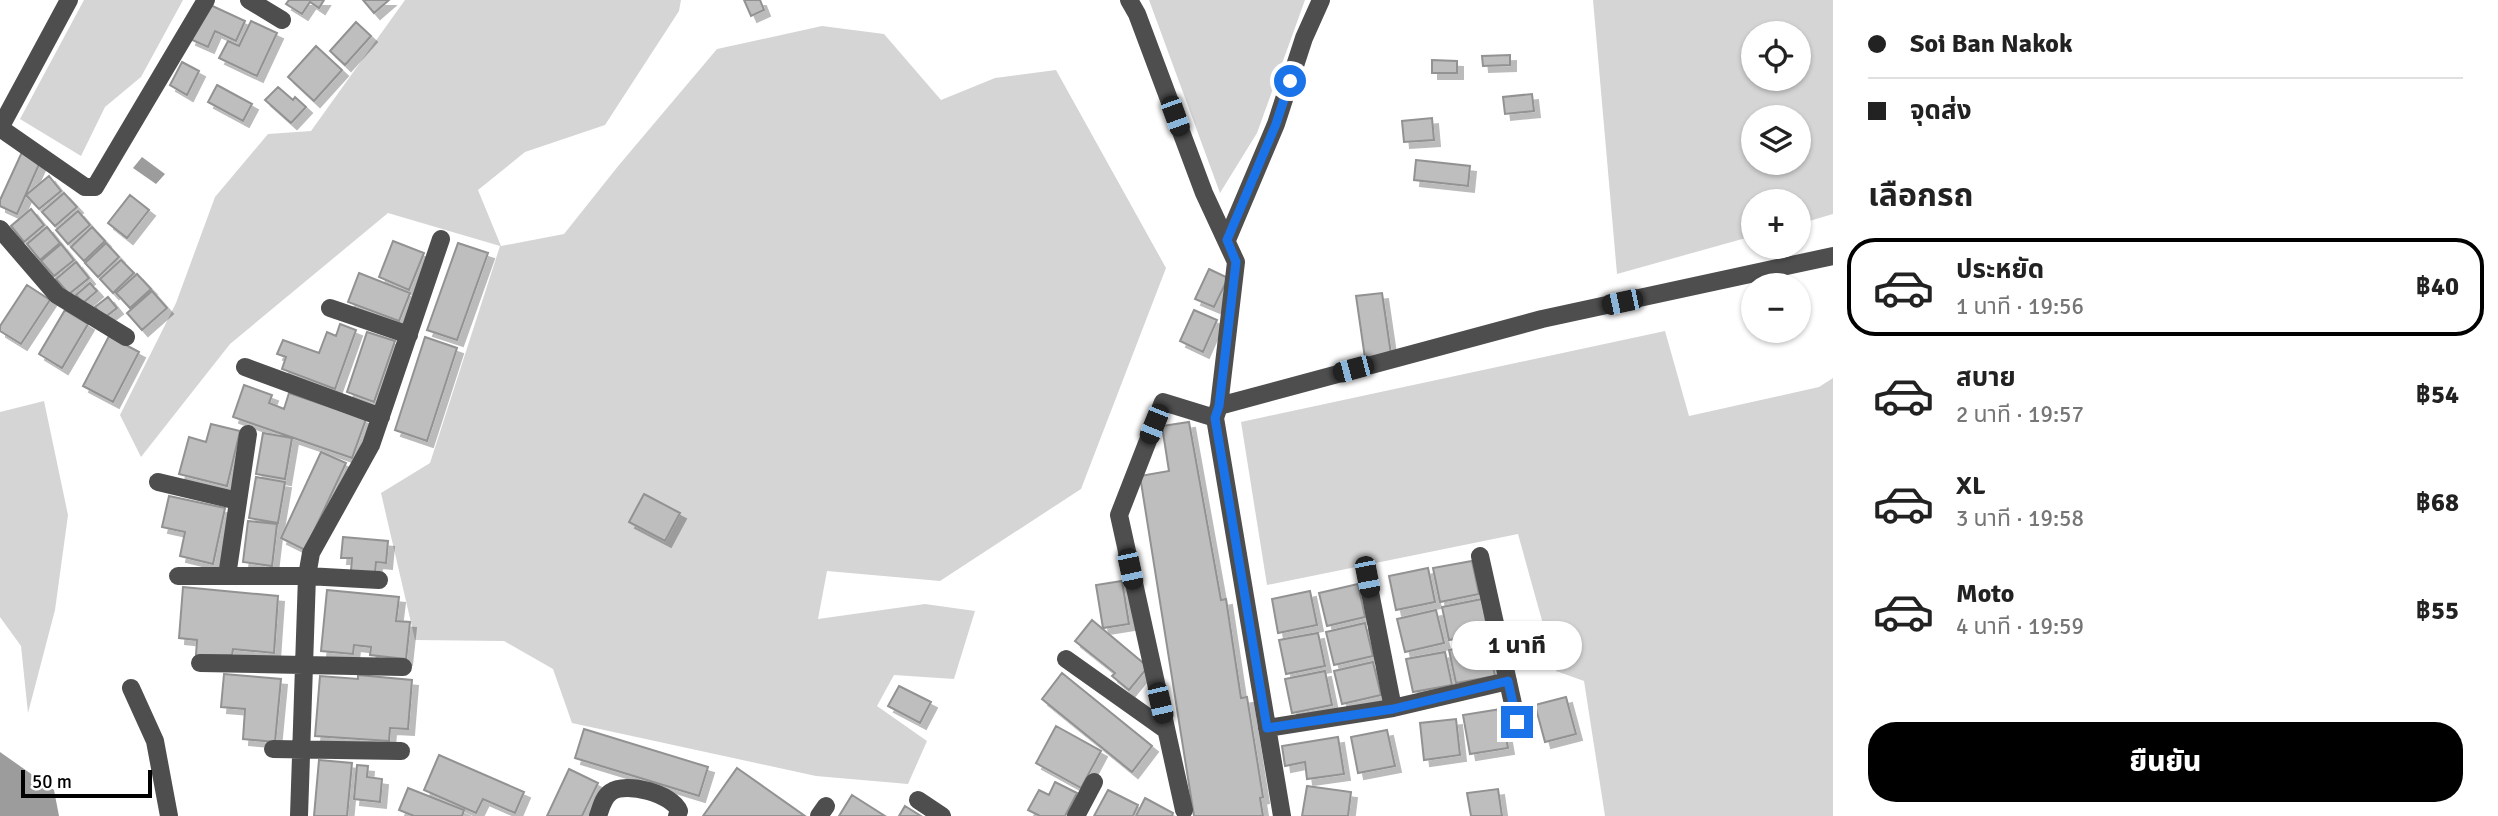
<!DOCTYPE html>
<html lang="th">
<head>
<meta charset="utf-8">
<style>
	body { margin:0; font-family:Signika,"Noto Sans Thai",sans-serif; background:#f2f2f2; color:#222; height:100vh; display:flex; flex-direction:column; font-size:26px; white-space:nowrap }
	* { box-sizing:border-box; margin:0 }
	p { font-size:23px; color:#767676 }
	.icon { flex:none; width:38px; height:38px; fill:none; stroke:currentColor; stroke-width:2; stroke-linecap:round; stroke-linejoin:round }
	.map { position:relative; flex:1; overflow:hidden }
	.panel { display:flex; flex-direction:column; background:#fff; width:665px }
	.panel>* { flex:none }
	.top-card { display:grid; align-content:center; height:154px; padding:0 35px; background:#fff }
	.buttons { position:absolute; left:1741px; top:21px; display:grid; gap:14px }
	.buttons a { display:grid; place-items:center; width:70px; height:70px; border-radius:50%; background:#fff; box-shadow:0 2px 5px #0004; font-size:35px }
	.scale { position:absolute; left:21px; bottom:18px; width:131px; box-sizing:border-box; padding-left:7px; border:4px solid #000; border-top:0; font-size:19px; line-height:24px; white-space:nowrap; color:#000; -webkit-text-stroke:5px #fff; paint-order:stroke }
	.end { position:absolute; width:32px; height:32px; margin:-16px; border:9px solid #1a73e8; background:#fff; box-shadow:0 0 0 4px #fff }
	.from { border-radius:50% }
	.bubble { position:absolute; height:49px; border-radius:24px; background:#fff; box-shadow:0 2px 5px #0004; font-size:23px; font-weight:800; line-height:49px; text-align:center }
	.car { position:absolute; width:21px; height:42px; margin:-21px -10px; border-radius:9px; box-shadow:0 0 5px 2px #0007; background:linear-gradient(#222 24%,#8ab4d8 0 40%,#222 0 76%,#8ab4d8 0 86%,#222 0) }
	.top-card b { display:flex; align-items:center; gap:24px; height:66px; font-size:26px }
	.top-card b+b { border-top:2px solid #e0e0e0 }
	.top-card i { width:18px; height:18px; background:#222 }
	ul { padding:0; list-style:none }
	li { display:flex; align-items:center; gap:21px; height:98px; margin:0 14px 10px; padding:0 21px; border:4px solid transparent; border-radius:28px }
	li div { flex:1 }
	li b { display:block; font-size:26px }
	li em { font-style:normal; font-weight:800 }
	li.selected { border-color:#000 }
	li>.icon { width:63px; height:63px; stroke-width:1.5 }
	h2 { padding:0 35px; font-size:32px; line-height:84px }
	.action { display:flex; gap:14px; margin-top:auto; padding:14px 35px }
	.action a { flex:1; height:80px; border-radius:28px; background:#000; color:#fff; font-size:28px; font-weight:800; line-height:80px; text-align:center }
	main { display:flex; flex:1; min-height:0 }
	.map>svg:first-child { display:block }
	.green { fill:#d5d5d5; fill-rule:evenodd }
	.water { fill:#9c9c9c }
	.building { fill:#bebebe; stroke:#929292; stroke-width:2; filter:url(#shadow) }
	.lines { fill:none; stroke-linecap:round; stroke-linejoin:round }
	.minor { stroke:#4e4e4e; stroke-width:18 }
	.route { stroke:#1a73e8; stroke-width:9 }
</style>
</head>
<body>
<main>
<div class="map">
<svg width="1833" height="816" viewBox="0 0 1833 816">
	<defs>
		<filter id="shadow"><feDropShadow dx="6" dy="6" stdDeviation="0" flood-color="#0004"/></filter>
	</defs>
	<rect width="100%" height="100%" fill="#fff"/>
	<path class="green" d="M 84,0 L 183,0 L 141,77 L 105,107 L 81,156 L 20,119 Z
		M 405,0 L 681,0 L 679,11 L 605,125 L 525,152 L 478,190 L 501,246 L 564,234 L 619,165 L 717,49 L 822,26 L 884,34 L 941,100 L 995,78 L 1056,70 L 1166,268 L 1081,489 L 940,581 L 827,571 L 818,619 L 925,604 L 975,611 L 954,679 L 894,675 L 877,706 L 927,741 L 908,784 L 816,776 L 572,723 L 553,669 L 504,641 L 415,640 L 381,493 L 430,463 L 500,246 L 388,213 L 230,344 L 141,457 L 120,415 L 176,303 L 215,197 L 268,134 L 311,131 Z
		M 1149,0 L 1305,0 L 1257,133 L 1220,193 Z
		M 1593,0 L 1833,0 L 1833,214 L 1799,224 L 1799,201 L 1754,201 L 1753,236 L 1617,274 ZM 1754,33 L 1799,33 L 1799,79 L 1754,79 ZM 1754,117 L 1799,117 L 1799,163 L 1754,163 Z
		M 1665,331 L 1689,416 L 1819,387 L 1833,378 L 1833,816 L 1605,816 L 1584,681 L 1556,671 L 1518,534 L 1267,585 L 1241,422 Z
		M 44,401 L 68,515 L 55,610 L 28,713 L 21,646 L 0,617 L 0,412 Z"/>
	<path class="water" d="M 142,157 L 165,174 L 156,184 L 133,168 Z
		M 0,752 L 54,790 L 59,816 L 0,816 Z"/>
	<path class="building" d="M 289,0 L 324,0 L 319,8 L 310,2 L 302,14 L 286,4 Z
		M 363,0 L 389,0 L 374,13 Z
		M 744,0 L 760,0 L 764,10 L 751,16 Z
		M 206,3 L 245,21 L 236,41 L 215,31 L 208,47 L 190,39 Z
		M 251,21 L 277,33 L 257,76 L 219,58 L 228,41 L 239,46 Z
		M 356,22 L 371,36 L 345,65 L 330,51 Z
		M 316,46 L 342,70 L 314,101 L 288,77 Z
		M 1510,55 L 1510,65 L 1483,66 L 1482,56 Z
		M 1432,60 L 1457,61 L 1457,73 L 1432,73 Z
		M 182,62 L 199,71 L 187,95 L 170,85 Z
		M 217,85 L 252,104 L 243,121 L 208,102 Z
		M 278,87 L 293,100 L 295,97 L 306,107 L 291,123 L 265,100 Z
		M 1532,94 L 1534,111 L 1505,114 L 1503,97 Z
		M 1432,118 L 1434,140 L 1404,142 L 1402,121 Z
		M 22,152 L 41,160 L 17,214 L 0,206 L 0,200 Z
		M 1416,160 L 1470,166 L 1468,186 L 1414,180 Z
		M 49,176 L 61,191 L 39,209 L 26,195 Z
		M 64,193 L 77,207 L 55,226 L 42,212 Z
		M 130,195 L 149,210 L 127,238 L 108,223 Z
		M 31,209 L 44,225 L 24,242 L 11,226 Z
		M 78,211 L 90,225 L 68,244 L 56,230 Z
		M 47,227 L 60,243 L 40,260 L 27,244 Z
		M 92,227 L 105,241 L 84,261 L 71,247 Z
		M 393,241 L 424,253 L 409,290 L 379,277 Z
		M 106,243 L 119,257 L 98,277 L 85,263 Z
		M 458,243 L 488,253 L 457,340 L 427,330 Z
		M 61,244 L 74,260 L 54,276 L 41,261 Z
		M 121,260 L 134,273 L 113,293 L 100,279 Z
		M 76,262 L 89,278 L 69,294 L 56,279 Z
		M 1209,269 L 1228,278 L 1214,307 L 1195,299 Z
		M 359,273 L 410,293 L 399,321 L 348,302 Z
		M 137,274 L 151,289 L 130,308 L 116,293 Z
		M 90,283 L 97,291 L 83,303 L 76,295 Z
		M 27,285 L 50,300 L 21,344 L 0,331 L 0,326 Z
		M 152,291 L 167,308 L 142,330 L 127,313 Z
		M 1382,293 L 1391,354 L 1365,358 L 1356,296 Z
		M 108,297 L 117,308 L 104,318 L 95,307 Z
		M 65,310 L 88,324 L 62,368 L 39,354 Z
		M 1194,310 L 1217,320 L 1203,352 L 1180,341 Z
		M 340,324 L 356,330 L 335,389 L 282,369 L 286,357 L 277,354 L 283,340 L 319,353 L 327,332 L 336,336 Z
		M 367,332 L 395,341 L 374,402 L 347,392 Z
		M 109,336 L 139,352 L 113,402 L 83,386 Z
		M 425,337 L 457,348 L 427,441 L 395,430 Z
		M 244,385 L 272,395 L 269,403 L 284,409 L 289,393 L 366,419 L 352,458 L 233,417 Z
		M 1189,422 L 1221,600 L 1226,599 L 1241,698 L 1247,697 L 1263,797 L 1260,798 L 1263,816 L 1194,816 L 1140,476 L 1169,471 L 1162,426 Z
		M 211,424 L 240,431 L 227,486 L 179,474 L 189,437 L 206,442 Z
		M 263,433 L 292,438 L 285,479 L 256,474 Z
		M 321,452 L 346,463 L 305,550 L 281,538 Z
		M 256,477 L 285,482 L 278,523 L 249,518 Z
		M 644,494 L 680,513 L 665,541 L 629,522 Z
		M 169,496 L 225,508 L 213,564 L 180,556 L 185,532 L 162,527 Z
		M 248,521 L 277,524 L 272,566 L 243,562 Z
		M 343,537 L 388,541 L 386,563 L 376,562 L 375,573 L 351,571 L 352,558 L 341,558 Z
		M 1472,561 L 1479,594 L 1440,602 L 1433,568 Z
		M 1428,568 L 1435,602 L 1396,610 L 1389,576 Z
		M 1122,581 L 1129,624 L 1103,628 L 1096,585 Z
		M 1358,584 L 1365,617 L 1327,626 L 1319,593 Z
		M 183,587 L 278,596 L 274,653 L 233,649 L 232,655 L 196,655 L 197,640 L 179,638 Z
		M 327,590 L 399,597 L 396,621 L 410,622 L 406,659 L 370,655 L 371,647 L 354,645 L 353,654 L 321,651 Z
		M 1310,591 L 1317,625 L 1278,633 L 1272,599 Z
		M 1482,599 L 1488,633 L 1449,640 L 1442,607 Z
		M 1436,610 L 1444,643 L 1405,652 L 1397,619 Z
		M 1092,620 L 1148,667 L 1129,690 L 1112,676 L 1115,673 L 1075,641 Z
		M 1365,623 L 1373,656 L 1334,665 L 1326,632 Z
		M 1318,633 L 1325,666 L 1286,674 L 1279,640 Z
		M 1488,642 L 1495,676 L 1456,683 L 1449,650 Z
		M 1445,652 L 1452,685 L 1413,692 L 1406,659 Z
		M 1373,662 L 1381,695 L 1342,704 L 1334,671 Z
		M 1325,671 L 1332,705 L 1292,713 L 1285,679 Z
		M 1062,673 L 1152,746 L 1132,772 L 1042,699 Z
		M 224,674 L 281,679 L 275,742 L 243,739 L 245,709 L 221,707 Z
		M 358,675 L 412,680 L 408,729 L 390,728 L 389,741 L 315,736 L 320,676 L 358,679 Z
		M 899,686 L 931,702 L 920,723 L 888,706 Z
		M 1566,697 L 1576,734 L 1545,742 L 1535,705 Z
		M 1501,709 L 1508,748 L 1470,754 L 1463,715 Z
		M 1456,719 L 1460,755 L 1424,760 L 1420,723 Z
		M 1056,726 L 1101,751 L 1081,788 L 1036,763 Z
		M 584,729 L 708,767 L 699,796 L 575,758 Z
		M 1387,730 L 1395,766 L 1358,773 L 1351,737 Z
		M 1338,737 L 1344,774 L 1307,779 L 1305,762 L 1285,766 L 1282,746 Z
		M 439,755 L 524,792 L 515,813 L 483,799 L 476,813 L 424,790 Z
		M 319,760 L 352,763 L 347,816 L 314,816 Z
		M 357,765 L 368,766 L 367,777 L 382,779 L 380,802 L 354,799 Z
		M 737,768 L 805,816 L 703,816 Z
		M 569,769 L 598,783 L 582,816 L 547,816 Z
		M 1055,782 L 1077,793 L 1065,816 L 1040,816 L 1028,810 L 1039,790 L 1049,795 Z
		M 1307,786 L 1351,792 L 1348,816 L 1302,816 Z
		M 408,788 L 464,810 L 462,816 L 414,816 L 399,810 Z
		M 1498,789 L 1502,816 L 1471,816 L 1467,793 Z
		M 1108,790 L 1138,805 L 1133,816 L 1094,816 Z
		M 852,795 L 885,816 L 839,816 Z
		M 1145,798 L 1173,813 L 1172,816 L 1136,816 Z
		M 905,806 L 921,816 L 899,816 Z"/>
	<g class="lines">
		<path class="minor" d="M 249,0 L 282,20
			M 1129,0 L 1137,14 L 1204,193 L 1236,262 L 1219,406 L 1215,418 L 1282,816
			M 0,128 L 85,187 L 95,187 L 206,0
			M 0,128 L 69,0
			M 0,229 L 57,295 L 126,337
			M 1227,240 L 1276,124 L 1304,38 L 1321,0
			M 330,308 L 409,335
			M 245,367 L 381,417
			M 1219,406 L 1542,319 L 1833,256
			M 158,482 L 238,501
			M 1480,556 L 1517,722
			M 178,576 L 307,576 L 379,580
			M 227,576 L 248,434
			M 1367,577 L 1393,708
			M 1066,659 L 1166,730
			M 200,663 L 403,667
			M 131,688 L 155,741 L 169,816
			M 1267,728 L 1393,708 L 1508,681
			M 273,749 L 401,751
			M 918,800 L 942,816
			M 1184,810 L 1119,515 L 1163,402 L 1215,418
			M 299,816 L 307,576 L 311,553 L 371,445 L 441,239
			M 598,816 C 601,808 603,797 611,792 C 626,781 673,794 679,811 L 677,816
			M 819,816 L 826,806
			M 1076,816 L 1094,782"/>
	</g>
	<g class="lines">
		<path class="route" d="M 1290,81 L 1276,124 L 1227,240 L 1236,262 L 1219,406 L 1215,418 L 1267,728 L 1393,709 L 1508,681 L 1517,722"/>
	</g>
</svg>
<div class="buttons">
<a><svg class="icon" aria-label="locate" viewBox="0 0 24 24"><circle cx="12" cy="12" r="6"/><path d="M12 2v4M12 18v4M2 12h4M18 12h4"/></svg></a>
<a><svg class="icon" aria-label="layers" viewBox="0 0 24 24"><path d="M12 4l9 5-9 5-9-5zM3 14l9 5 9-5"/></svg></a>
<a>+</a>
<a>−</a>
</div>
<div class="scale">50 m</div>
<i class="end from" style="left:1290px;top:81px"></i>
<i class="end" style="left:1517px;top:722px"></i>
<div class="bubble" style="left:1452px;top:621px;width:130px">1 นาที</div>
<i class="car" style="left:1175px;top:116px;rotate:160deg"></i>
<i class="car" style="left:1622px;top:302px;rotate:258deg"></i>
<i class="car" style="left:1353px;top:369px;rotate:255deg"></i>
<i class="car" style="left:1154px;top:424px;rotate:202deg"></i>
<i class="car" style="left:1130px;top:569px;rotate:168deg"></i>
<i class="car" style="left:1367px;top:577px;rotate:169deg"></i>
<i class="car" style="left:1160px;top:703px;rotate:167deg"></i>
</div>
<section class="panel">
<div class="top-card">
<b><i class="from"></i>Soi Ban Nakok</b>
<b><i></i>จุดส่ง</b>
</div>
<h2>เลือกรถ</h2>
<ul>
<li class="selected"><svg class="icon" aria-label="car" viewBox="0 0 24 24"><path d="M5 17H2v-5l4-1 3-4h7l3 4 3 1v5h-3M9 17h6M6 11h13"/><circle cx="7" cy="17" r="2"/><circle cx="17" cy="17" r="2"/></svg><div><b>ประหยัด</b><p>1 นาที · 19:56</p></div><em>฿40</em></li>
<li><svg class="icon" aria-label="car" viewBox="0 0 24 24"><path d="M5 17H2v-5l4-1 3-4h7l3 4 3 1v5h-3M9 17h6M6 11h13"/><circle cx="7" cy="17" r="2"/><circle cx="17" cy="17" r="2"/></svg><div><b>สบาย</b><p>2 นาที · 19:57</p></div><em>฿54</em></li>
<li><svg class="icon" aria-label="car" viewBox="0 0 24 24"><path d="M5 17H2v-5l4-1 3-4h7l3 4 3 1v5h-3M9 17h6M6 11h13"/><circle cx="7" cy="17" r="2"/><circle cx="17" cy="17" r="2"/></svg><div><b>XL</b><p>3 นาที · 19:58</p></div><em>฿68</em></li>
<li><svg class="icon" aria-label="car" viewBox="0 0 24 24"><path d="M5 17H2v-5l4-1 3-4h7l3 4 3 1v5h-3M9 17h6M6 11h13"/><circle cx="7" cy="17" r="2"/><circle cx="17" cy="17" r="2"/></svg><div><b>Moto</b><p>4 นาที · 19:59</p></div><em>฿55</em></li>
</ul>
<div class="action"><a>ยืนยัน</a></div>
</section>
</main>
</body>
</html>
